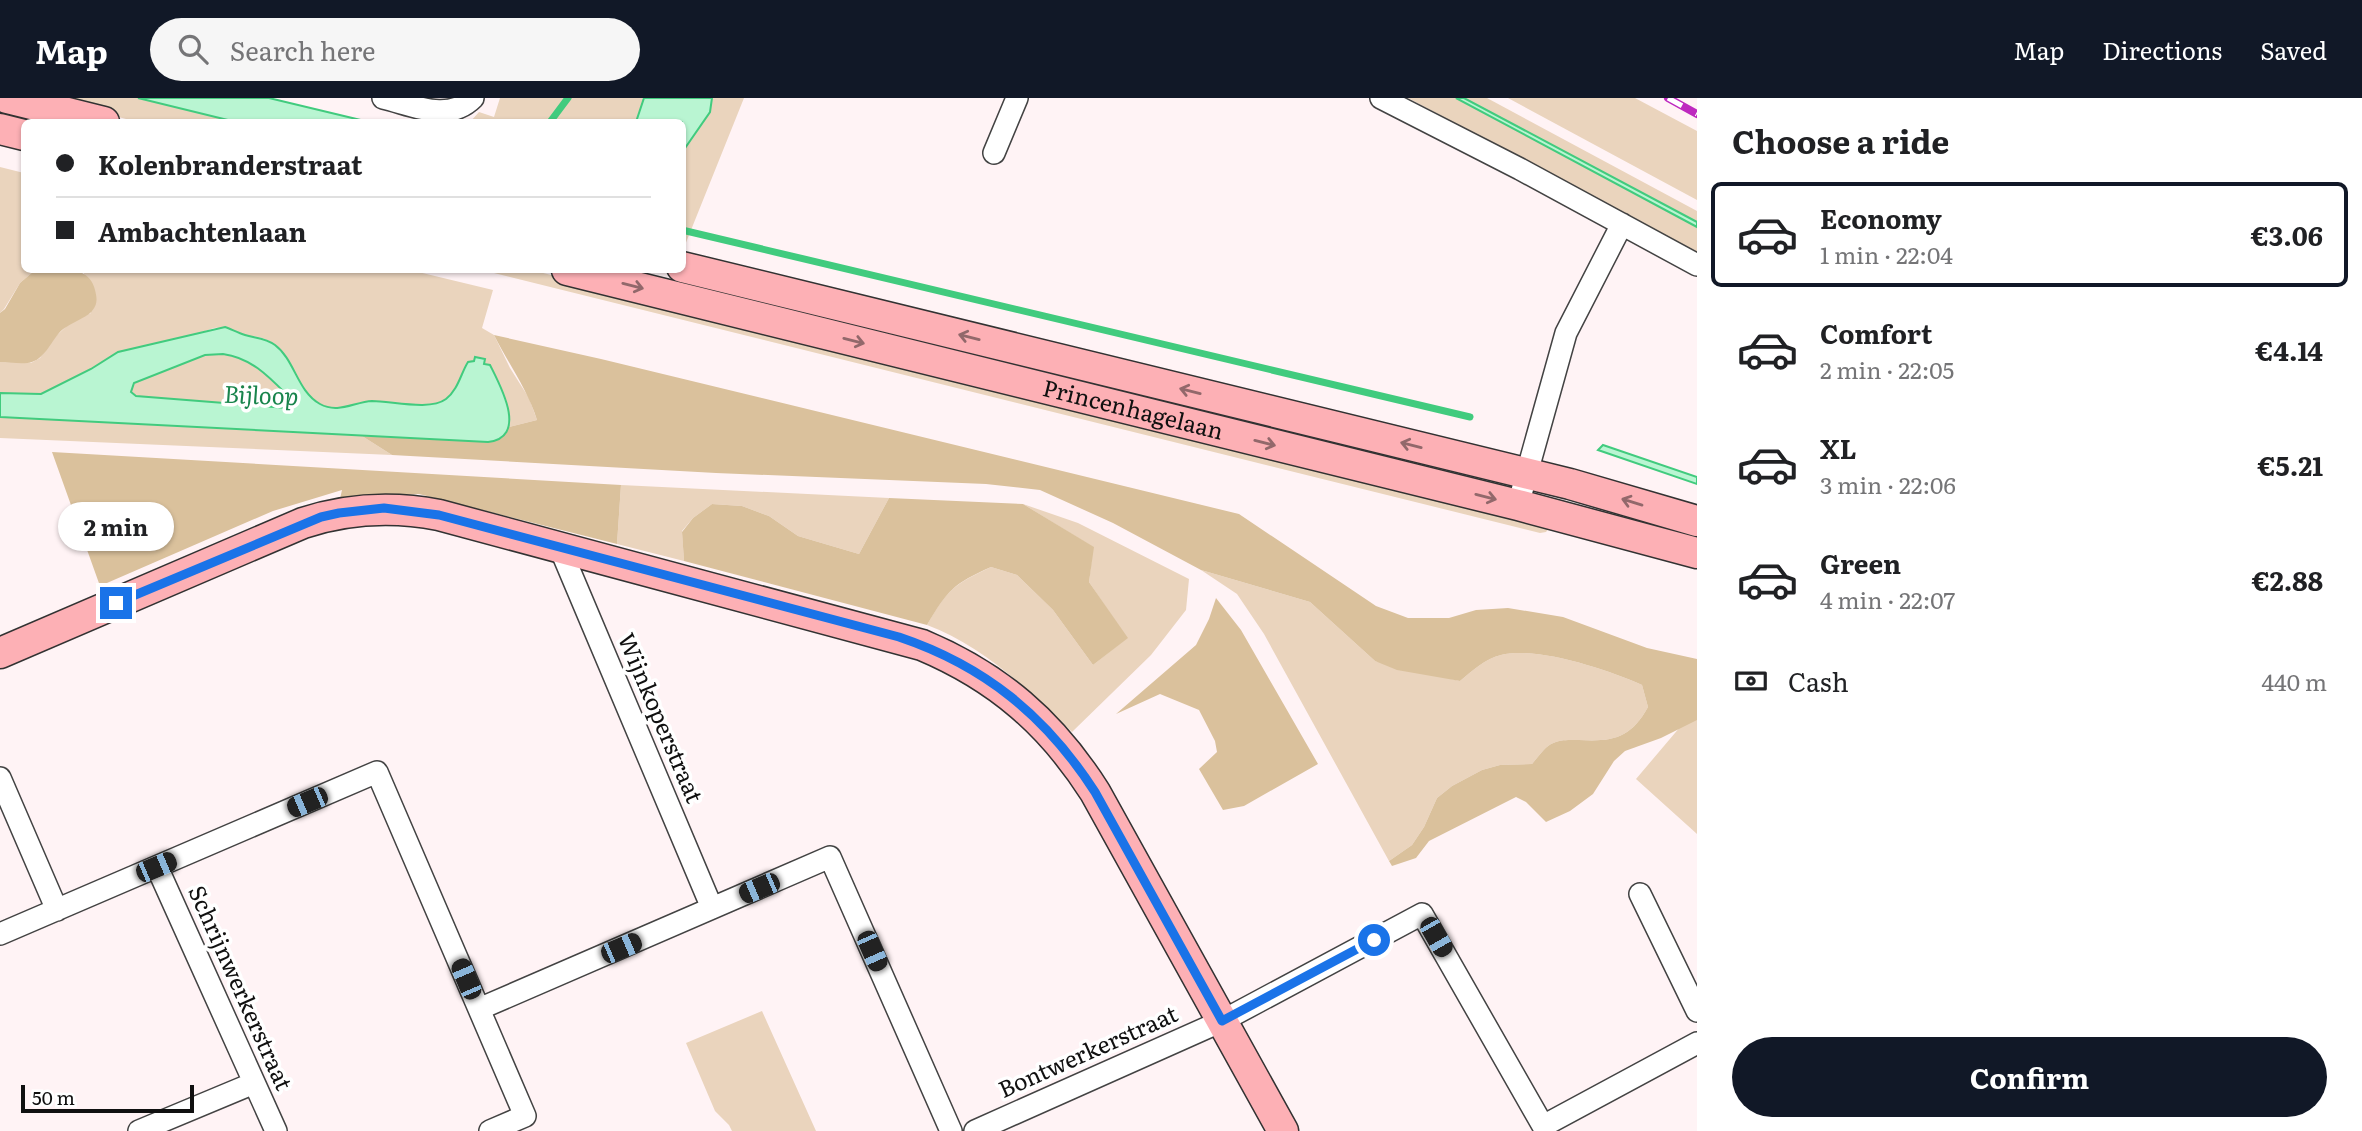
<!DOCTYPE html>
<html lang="en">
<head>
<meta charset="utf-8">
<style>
	body { margin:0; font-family:Literata,serif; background:#f6f6f6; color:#202124; height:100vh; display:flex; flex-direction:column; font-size:26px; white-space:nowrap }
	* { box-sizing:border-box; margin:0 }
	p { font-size:23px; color:#757577 }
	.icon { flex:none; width:38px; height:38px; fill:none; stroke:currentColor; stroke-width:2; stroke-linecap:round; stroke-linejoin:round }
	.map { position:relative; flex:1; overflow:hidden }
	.drawer { display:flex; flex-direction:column; background:#fff; width:665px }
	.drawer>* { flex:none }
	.top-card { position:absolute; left:21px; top:21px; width:665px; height:154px; border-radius:10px; box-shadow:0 2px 5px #0004; display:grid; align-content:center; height:154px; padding:0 35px; background:#fff }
	.scale { position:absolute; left:21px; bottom:18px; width:173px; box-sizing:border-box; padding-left:7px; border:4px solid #101010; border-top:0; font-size:19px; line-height:24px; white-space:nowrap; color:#101010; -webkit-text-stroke:5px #fff; paint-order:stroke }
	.end { position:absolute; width:32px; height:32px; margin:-16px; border:9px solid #1a73e8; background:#fff; box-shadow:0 0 0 4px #fff }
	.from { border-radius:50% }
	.bubble { position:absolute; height:49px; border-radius:24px; background:#fff; box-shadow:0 2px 5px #0004; font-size:23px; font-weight:700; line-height:49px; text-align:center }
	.car { position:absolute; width:21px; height:42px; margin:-21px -10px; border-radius:9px; box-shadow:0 0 5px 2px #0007; background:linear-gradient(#222 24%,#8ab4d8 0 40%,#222 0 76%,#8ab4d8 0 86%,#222 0) }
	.top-card b { display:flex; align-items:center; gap:24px; height:66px; font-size:26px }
	.top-card b+b { border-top:2px solid #e0e0e0 }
	.top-card i { width:18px; height:18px; background:#202124 }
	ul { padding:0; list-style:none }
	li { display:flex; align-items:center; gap:21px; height:105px; margin:0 14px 10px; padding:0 21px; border:4px solid transparent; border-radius:10px }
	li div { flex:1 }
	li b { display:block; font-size:26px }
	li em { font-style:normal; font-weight:700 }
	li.current { border-color:#111827 }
	li>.icon { width:63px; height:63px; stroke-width:1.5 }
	h2 { padding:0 35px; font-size:32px; line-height:84px }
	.pay { display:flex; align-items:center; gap:18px; height:77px; padding:0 35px; font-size:26px }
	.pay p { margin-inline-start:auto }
	.action { display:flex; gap:14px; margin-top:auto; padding:14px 35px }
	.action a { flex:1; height:80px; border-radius:42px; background:#111827; color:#fff; font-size:28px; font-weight:700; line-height:80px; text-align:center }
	header { display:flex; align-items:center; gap:42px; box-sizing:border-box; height:98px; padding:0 35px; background:#111827; color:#fff }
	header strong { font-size:33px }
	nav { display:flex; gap:38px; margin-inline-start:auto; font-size:24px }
	.search { width:490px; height:63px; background:#f6f6f6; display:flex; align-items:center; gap:18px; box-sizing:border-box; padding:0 24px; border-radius:38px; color:#757577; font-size:26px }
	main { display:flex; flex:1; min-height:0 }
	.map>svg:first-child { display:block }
	.green { fill:#ead4bd }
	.forest { fill:#dac19c }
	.water { fill:#b9f5d2; stroke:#41cb7e; stroke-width:2; fill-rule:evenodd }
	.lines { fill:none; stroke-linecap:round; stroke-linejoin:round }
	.stream { stroke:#41cb7e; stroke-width:7 }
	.street-casing { stroke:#434343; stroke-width:24 }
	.secondary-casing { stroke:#323232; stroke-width:33 }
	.street { stroke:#fff; stroke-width:21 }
	.secondary { stroke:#fdb0b5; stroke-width:30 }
	.rail-casing { stroke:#be29bf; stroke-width:8 }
	.rail { stroke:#fff; stroke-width:5; stroke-dasharray:16; stroke-linecap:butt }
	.oneway { stroke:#92686b }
	.route { stroke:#1a73e8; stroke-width:9 }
	.labels { text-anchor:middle; stroke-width:7; stroke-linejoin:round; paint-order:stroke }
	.street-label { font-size:23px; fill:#101010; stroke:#fff }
	.water-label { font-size:24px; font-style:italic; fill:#18844c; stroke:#fff }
</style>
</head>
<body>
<header>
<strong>Map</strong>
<div class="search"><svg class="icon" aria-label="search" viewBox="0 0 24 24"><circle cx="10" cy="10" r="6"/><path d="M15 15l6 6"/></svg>Search here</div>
<nav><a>Map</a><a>Directions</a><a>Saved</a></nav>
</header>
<main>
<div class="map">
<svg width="1697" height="1033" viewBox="0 0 1697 1033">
	<rect width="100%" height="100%" fill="#fff3f5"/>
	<path class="green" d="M 43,0 L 138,0 L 236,24 L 138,24 Z
		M 500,0 L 644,0 L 636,24 L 470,24 L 479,14 L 494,19 Z
		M 712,0 L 744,0 L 683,152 L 683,53 L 709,14 Z
		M 1408,0 L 1487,0 L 1697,113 L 1697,154 Z
		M 1508,0 L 1635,0 L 1697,33 L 1697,102 Z
		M 0,69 L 24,75 L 24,172 L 35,172 L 20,185 L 4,211 L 0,215 Z
		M 74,172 L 410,172 L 493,192 L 482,230 L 494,237 L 510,270 L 529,300 L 537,322 L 509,329 L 510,320 L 484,266 L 475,259 L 474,264 L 467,265 C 462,277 456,295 445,302 C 425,315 385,300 360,305 C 346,308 333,314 319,306 C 294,290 292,255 265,241 C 259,238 251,239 244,237 C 232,233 226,229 214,230 L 91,271 L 41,296 L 0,295 L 0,264 L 31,265 L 40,260 L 53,241 L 71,224 L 91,215 L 84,175 Z
		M 482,172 L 531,172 L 1553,425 L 1546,434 L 1540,435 Z
		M 223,256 C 253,260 271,281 292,302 L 293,307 L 287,310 L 136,298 L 131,294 L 134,285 L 205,257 Z
		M 0,319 L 362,338 L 392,357 L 0,340 Z
		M 621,387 L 889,400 L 859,456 L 798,438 L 769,418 L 742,408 L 712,406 L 693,420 L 682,433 L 684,463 L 617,446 Z
		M 1023,406 L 1078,425 L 1189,481 L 1186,512 L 1151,557 L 1072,634 C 1030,593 983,548 927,527 C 948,491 953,487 991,469 L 1017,477 L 1053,512 L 1093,567 L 1127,540 L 1089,484 L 1093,449 Z
		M 1201,472 L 1310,504 L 1375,563 L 1460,583 C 1472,573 1485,561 1501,557 C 1537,548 1608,572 1642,587 L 1648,609 C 1631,640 1613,644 1579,642 C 1569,642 1560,641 1551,646 C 1544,650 1538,659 1532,666 L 1500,667 L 1482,672 L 1452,688 L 1437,700 L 1424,729 L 1412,747 L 1389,763 L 1264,536 L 1237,496 Z
		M 1697,609 L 1697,736 L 1636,681 Z
		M 762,913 L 816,1033 L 732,1033 L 729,1027 L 715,1013 L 686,945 Z"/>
	<path class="forest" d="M 35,172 C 56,171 89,165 95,192 C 97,200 98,206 92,213 C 88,219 70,225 61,233 C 52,242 45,260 32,264 C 23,267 10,264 0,264 L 0,215 L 5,211 L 20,185 Z
		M 494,237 L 601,261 L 1239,416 L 1376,508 L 1408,520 L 1449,520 L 1476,512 L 1508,510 L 1563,519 L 1647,550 L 1697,561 L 1697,622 L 1661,640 L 1625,653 L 1614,663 L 1593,696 L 1570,713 L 1546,724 L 1526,704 L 1516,699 L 1429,743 L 1416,760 L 1392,768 L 1389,763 L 1412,747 L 1424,729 L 1437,700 L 1452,688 L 1482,672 L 1500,667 L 1532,666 C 1538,659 1544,650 1551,646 C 1560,641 1569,642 1579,642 C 1613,644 1631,640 1648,609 L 1642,587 C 1608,572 1537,548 1501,557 C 1485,561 1472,573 1460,583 L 1397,572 L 1375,563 L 1310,504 L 1201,472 L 1113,425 L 1040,392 L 986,386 L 716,375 L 392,357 L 362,338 L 488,344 L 500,340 L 509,329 L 537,322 C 528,292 508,265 494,237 Z
		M 52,354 L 621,387 L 617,446 L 419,396 L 340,401 L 342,392 L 273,413 L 100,488 Z
		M 889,400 L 1023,406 L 1094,449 L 1089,484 L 1128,540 L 1093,567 L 1053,512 L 1017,477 L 991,469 C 953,486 948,492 927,527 L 684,463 L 682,434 L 693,420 L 712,406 L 742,408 L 769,418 L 798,438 L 859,456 Z
		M 1216,500 L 1241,532 L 1318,666 L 1244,708 L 1223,712 L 1199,671 L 1217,654 L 1215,643 L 1199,612 L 1160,596 L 1116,616 L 1196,547 L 1209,521 Z"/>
	<path class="water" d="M 138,0 L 269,0 L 369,24 L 236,24 Z
		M 644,0 L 712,0 L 710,14 L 683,53 L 682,24 L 636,24 Z
		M 1456,0 L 1464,0 L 1697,124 L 1697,129 Z
		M 225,229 C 231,231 238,235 245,237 C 255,240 266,240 275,247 C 295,262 297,293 320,306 C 338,316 354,304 372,303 C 392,303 430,313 446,301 C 458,292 461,275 468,264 L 474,263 L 475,259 L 485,261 L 484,266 L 490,267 C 500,287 529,339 488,344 L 0,319 L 0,295 L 41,296 L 91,271 L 118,254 ZM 223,256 C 253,260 271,281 292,302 L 293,307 L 287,310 L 136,298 L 131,294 L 134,285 L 205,257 Z
		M 1603,347 L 1697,379 L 1697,386 L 1598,352 Z"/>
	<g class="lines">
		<path class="stream" d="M 550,24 L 568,0
			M 682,132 L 1470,319"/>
		<defs>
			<path id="street" d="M 383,0 C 413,7 448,25 473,0
				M 1381,0 L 1520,71 L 1697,167
				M 994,55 L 1017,0
				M 1518,407 L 1566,235 L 1622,126
				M 560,450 L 712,810
				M 0,680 L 57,812
				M 157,769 L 276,1033
				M 1640,796 L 1697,913
				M 0,836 L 377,674 L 525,1018 L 490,1033
				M 479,911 L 830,759 L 951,1033
				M 139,1033 L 254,985
				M 975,1033 L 1222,923 L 1422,816 L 1543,1028 L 1697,945"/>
			<g id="secondary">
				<path d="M 7,0 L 104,24"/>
				<path d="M 0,31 L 24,37"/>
				<path d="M 682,169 L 1570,386 L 1697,423"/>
				<path id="s1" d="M 567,172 L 1518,407 L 1697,455"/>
				<path d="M 0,555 L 303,425 C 349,410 392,408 439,417 L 922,547 C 998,579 1051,625 1095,694 L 1283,1033"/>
			</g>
		</defs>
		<use href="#street" class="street-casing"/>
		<use href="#secondary" class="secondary-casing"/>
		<use href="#street" class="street"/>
		<use href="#secondary" class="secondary"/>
		<defs>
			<path id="rail" d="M 1668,0 L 1697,16"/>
		</defs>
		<use href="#rail" class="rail-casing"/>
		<use href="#rail" class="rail"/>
	</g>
	<defs><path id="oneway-shaft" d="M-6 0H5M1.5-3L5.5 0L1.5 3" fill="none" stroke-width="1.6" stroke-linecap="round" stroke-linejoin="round" transform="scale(1.75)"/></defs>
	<g class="oneway">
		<use href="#oneway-shaft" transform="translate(633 188) rotate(14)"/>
		<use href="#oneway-shaft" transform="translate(969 239) rotate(-166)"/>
		<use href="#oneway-shaft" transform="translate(854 243) rotate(14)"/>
		<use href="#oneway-shaft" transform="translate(1190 293) rotate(-166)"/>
		<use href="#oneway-shaft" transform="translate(1265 345) rotate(14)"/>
		<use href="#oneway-shaft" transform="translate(1411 347) rotate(-166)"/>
		<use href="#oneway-shaft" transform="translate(1486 399) rotate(14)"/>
		<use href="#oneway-shaft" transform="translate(1632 404) rotate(-163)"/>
	</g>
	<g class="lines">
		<path class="route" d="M 116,505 L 321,419 L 339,415 L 384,410 L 439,417 L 899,539 C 985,568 1046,618 1095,694 L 1222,923 L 1374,842"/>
	</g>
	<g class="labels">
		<g class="street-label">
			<text dy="8" stroke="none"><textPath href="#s1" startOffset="583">Princenhagelaan</textPath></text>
			<text transform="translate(660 620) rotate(67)" y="8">Wijnkoperstraat</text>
			<text transform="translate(240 890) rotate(66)" y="8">Schrijnwerkerstraat</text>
			<text transform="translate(1088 954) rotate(-24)" y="8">Bontwerkerstraat</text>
		</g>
		<g class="water-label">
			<text transform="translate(261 298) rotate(2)" y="8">Bijloop</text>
		</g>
	</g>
</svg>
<div class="scale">50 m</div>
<i class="end from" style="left:1374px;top:842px"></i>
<i class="end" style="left:116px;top:505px"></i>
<div class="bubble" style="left:58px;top:404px;width:116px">2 min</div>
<i class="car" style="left:307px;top:704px;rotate:247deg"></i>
<i class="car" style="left:156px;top:769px;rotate:67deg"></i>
<i class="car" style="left:759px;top:790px;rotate:247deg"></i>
<i class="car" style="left:1436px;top:839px;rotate:150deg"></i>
<i class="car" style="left:621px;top:850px;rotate:67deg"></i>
<i class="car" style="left:872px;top:853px;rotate:156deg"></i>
<i class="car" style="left:466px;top:881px;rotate:337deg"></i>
<div class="top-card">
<b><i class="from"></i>Kolenbranderstraat</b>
<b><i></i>Ambachtenlaan</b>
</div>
</div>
<section class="drawer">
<h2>Choose a ride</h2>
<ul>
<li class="current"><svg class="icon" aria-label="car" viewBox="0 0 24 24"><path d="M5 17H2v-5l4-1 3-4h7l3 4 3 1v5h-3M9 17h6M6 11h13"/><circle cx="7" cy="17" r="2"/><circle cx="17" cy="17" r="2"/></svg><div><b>Economy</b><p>1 min · 22:04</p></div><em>€3.06</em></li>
<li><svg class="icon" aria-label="car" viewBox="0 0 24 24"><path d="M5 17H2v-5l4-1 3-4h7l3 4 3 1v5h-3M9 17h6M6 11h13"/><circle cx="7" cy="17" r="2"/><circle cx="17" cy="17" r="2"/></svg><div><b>Comfort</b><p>2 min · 22:05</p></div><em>€4.14</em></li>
<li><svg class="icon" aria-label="car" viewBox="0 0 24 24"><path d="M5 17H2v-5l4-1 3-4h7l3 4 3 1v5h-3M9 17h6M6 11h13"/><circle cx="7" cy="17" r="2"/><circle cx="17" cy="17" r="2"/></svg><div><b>XL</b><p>3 min · 22:06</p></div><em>€5.21</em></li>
<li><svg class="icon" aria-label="car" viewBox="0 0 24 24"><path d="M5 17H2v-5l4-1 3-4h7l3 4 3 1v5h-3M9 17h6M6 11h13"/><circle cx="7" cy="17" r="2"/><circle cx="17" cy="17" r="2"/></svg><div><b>Green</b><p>4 min · 22:07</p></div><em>€2.88</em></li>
</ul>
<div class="pay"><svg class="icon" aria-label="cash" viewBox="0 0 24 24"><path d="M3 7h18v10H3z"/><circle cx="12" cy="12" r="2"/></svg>Cash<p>440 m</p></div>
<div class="action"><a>Confirm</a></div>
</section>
</main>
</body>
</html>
